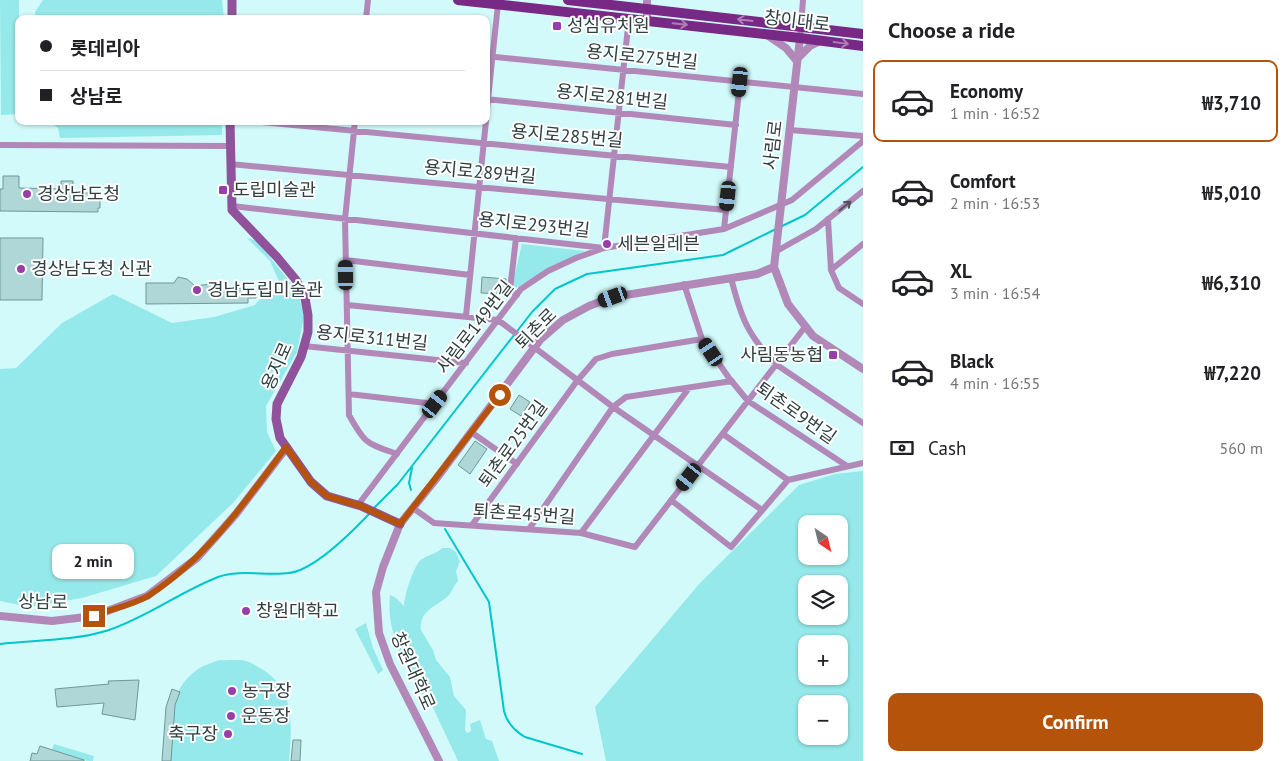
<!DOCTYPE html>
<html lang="en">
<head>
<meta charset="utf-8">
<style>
	body { margin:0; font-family:"PT Sans","Noto Sans KR",sans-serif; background:#f2f2f2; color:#202124; height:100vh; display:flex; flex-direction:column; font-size:19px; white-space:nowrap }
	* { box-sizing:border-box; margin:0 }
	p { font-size:16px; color:#757577 }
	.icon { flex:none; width:28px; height:28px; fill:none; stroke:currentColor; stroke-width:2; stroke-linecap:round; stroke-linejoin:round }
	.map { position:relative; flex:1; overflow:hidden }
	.side { display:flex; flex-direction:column; background:#fff; width:425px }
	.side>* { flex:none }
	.banner { position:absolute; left:15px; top:15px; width:475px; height:110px; border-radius:10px; box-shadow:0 1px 4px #0004; display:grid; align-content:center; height:110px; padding:0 25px; background:#fff }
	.needle { width:32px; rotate:145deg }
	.fabs { position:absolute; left:798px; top:515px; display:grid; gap:10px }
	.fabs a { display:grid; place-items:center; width:50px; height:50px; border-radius:10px; background:#fff; box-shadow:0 1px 4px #0004; font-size:25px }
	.end { position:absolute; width:22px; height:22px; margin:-11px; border:6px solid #b45309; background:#fff; box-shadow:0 0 0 2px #fff }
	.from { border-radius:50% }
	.bubble { position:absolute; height:35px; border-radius:10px; background:#fff; box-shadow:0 1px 4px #0004; font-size:16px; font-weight:700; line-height:35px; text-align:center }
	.car { position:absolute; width:15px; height:30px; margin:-15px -8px; border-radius:6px; box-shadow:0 0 4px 1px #0007; background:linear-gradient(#222 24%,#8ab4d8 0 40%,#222 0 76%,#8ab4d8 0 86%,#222 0) }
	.banner b { display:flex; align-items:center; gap:18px; height:48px; font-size:19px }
	.banner b+b { border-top:1px solid #e0e0e0 }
	.banner i { width:12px; height:12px; background:#202124 }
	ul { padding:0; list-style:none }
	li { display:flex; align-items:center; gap:15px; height:82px; margin:0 10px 8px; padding:0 15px; border:2px solid transparent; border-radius:10px }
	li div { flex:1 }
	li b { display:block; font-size:19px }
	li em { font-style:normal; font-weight:700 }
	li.on { border-color:#b45309 }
	li>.icon { width:45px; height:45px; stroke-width:1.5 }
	h2 { padding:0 25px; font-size:22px; line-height:60px }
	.pay { display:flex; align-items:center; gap:12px; height:55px; padding:0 25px; font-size:19px }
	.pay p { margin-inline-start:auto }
	.cta { display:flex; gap:10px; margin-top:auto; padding:10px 25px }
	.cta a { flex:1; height:58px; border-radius:10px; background:#b45309; color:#fff; font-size:20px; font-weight:700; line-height:58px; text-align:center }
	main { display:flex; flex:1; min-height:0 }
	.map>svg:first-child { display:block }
	.green { fill:#96e9ea; fill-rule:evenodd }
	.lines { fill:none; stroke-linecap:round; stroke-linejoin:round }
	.stream { stroke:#01c5c9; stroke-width:2 }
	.building { fill:#b0d7d7; stroke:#719697 }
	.minor { stroke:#b188b8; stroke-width:6 }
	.tertiary { stroke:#b188b8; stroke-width:8 }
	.secondary { stroke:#90539b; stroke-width:9 }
	.primary { stroke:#772985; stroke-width:10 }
	.oneway { stroke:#ad7fb6 }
	.oneway2 { stroke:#50525e }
	.route { stroke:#b45309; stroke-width:6 }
	.poi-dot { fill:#983ea9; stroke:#fff; stroke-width:2 }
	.labels { text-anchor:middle; stroke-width:4; stroke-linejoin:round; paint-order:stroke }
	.street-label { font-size:18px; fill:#304040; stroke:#fff }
	.poi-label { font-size:18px; fill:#304040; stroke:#fff; text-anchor:start }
</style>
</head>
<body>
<main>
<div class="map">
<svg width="863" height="761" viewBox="0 0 863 761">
	<rect width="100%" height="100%" fill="#d2fafa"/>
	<path class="green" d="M 0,0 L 19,0 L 19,114 L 1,115 Z
		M 43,0 L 222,0 L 224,19 L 35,19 L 35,12 Z
		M 38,121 L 222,121 L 222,135 L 60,138 L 58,128 L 54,125 L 38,125 Z
		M 247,238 L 257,241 L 298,292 L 304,316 L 297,352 L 266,406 L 267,432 L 276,451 L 234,502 L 156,576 L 82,598 L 29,607 L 0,601 L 0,369 L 16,368 L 62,323 L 113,294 L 172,323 L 214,317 L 255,305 L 266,292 L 281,286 L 270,261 Z
		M 522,244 L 585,251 L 553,267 L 516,288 L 512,286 Z
		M 863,471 L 863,761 L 606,761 L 595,707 L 700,583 L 799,485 L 835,474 ZM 806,524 L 839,524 L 839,556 L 806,556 ZM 806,584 L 839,584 L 839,616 L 806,616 ZM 806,644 L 839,644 L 839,676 L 806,676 ZM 806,704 L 839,704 L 839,736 L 806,736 Z
		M 442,548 L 450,548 L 456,552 L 460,562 L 456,571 L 458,581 C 453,586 452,593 447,597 C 435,607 419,611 421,630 L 433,650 L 436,660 L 450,677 L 454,696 L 466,710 L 465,730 L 467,733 L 471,731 L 470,724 L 480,720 L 486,739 L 492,741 L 499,761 L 458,761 L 427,695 L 422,694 C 404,663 386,632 390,595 L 396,598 L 404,606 C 404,596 414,564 422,559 C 429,554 435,555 442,548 Z
		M 366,623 L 373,648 L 383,670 L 378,674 L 355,629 Z
		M 219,660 C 227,661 239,659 246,661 C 251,662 256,666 260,668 C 296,688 292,726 289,761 L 168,761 C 170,728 167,690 198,669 C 204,665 212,663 219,660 Z
		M 54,744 L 94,756 L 93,761 L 87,761 L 52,750 Z"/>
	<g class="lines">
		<path class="stream" d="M 780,227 L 805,215 L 863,167
			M 411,490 L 409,483 L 412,468
			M 373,509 L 398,484 L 532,312 L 555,289 L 587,274 L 723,255 L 776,229
			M 445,529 L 489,602 L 504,711 C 507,723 515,731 525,737 L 582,754
			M 0,644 C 35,640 75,641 109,630 C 147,617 180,592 218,577 C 240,569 266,576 289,573 C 315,570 352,532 370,513"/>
	</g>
	<path class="building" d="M 3,176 L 19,176 L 19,188 L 61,189 L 61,181 L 73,181 L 73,193 L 97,193 L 97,200 L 100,200 L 100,208 L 98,208 L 98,212 L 0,211 L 0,189 L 3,189 Z
		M 0,238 L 43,238 L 42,300 L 0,300 Z
		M 178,277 L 187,279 L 195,286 L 218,283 L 218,288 L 248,288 L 248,293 L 256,292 L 256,298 L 248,298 L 248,303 L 146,304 L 146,283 L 174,283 Z
		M 482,277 L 506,279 L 506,294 L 481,293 Z
		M 519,395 L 530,402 L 521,416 L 510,409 Z
		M 475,441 L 487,449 L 470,474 L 458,465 Z
		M 139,680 L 135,720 L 102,714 L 104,703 L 57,707 L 55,689 L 109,684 L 108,681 Z
		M 172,689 L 180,692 L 175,705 L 171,761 L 162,761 L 166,707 Z
		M 293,740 L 301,740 L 300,761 L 291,761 Z
		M 40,746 L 84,760 L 84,761 L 30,761 L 32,753 L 37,754 Z"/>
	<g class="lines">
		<path class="minor" d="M 366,19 L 368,0
			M 800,38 L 803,0
			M 486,56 L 863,94
			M 486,99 L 736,125
			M 486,118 L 498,4
			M 251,121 L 731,167
			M 355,121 L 345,219 L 349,415 C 365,444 366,443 397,454
			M 790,130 L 863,136
			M 0,145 L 229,146
			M 230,164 L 726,210
			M 232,206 L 604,248 L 629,18
			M 828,219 L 831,270 L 839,288 L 863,304
			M 724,229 L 740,82
			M 516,238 L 510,290 L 517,295
			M 775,252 L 816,229 L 863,191
			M 346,260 L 470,275
			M 831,270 L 863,244
			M 731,278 C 741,317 747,335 777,365 L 863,423
			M 684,284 L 702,339 L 729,378 L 748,401 L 847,466
			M 347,305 L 498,320 L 613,407 L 762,510
			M 466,316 L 486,121
			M 304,346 L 466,363
			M 349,394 L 435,404
			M 471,432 L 517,464
			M 723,434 L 788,480
			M 671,500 L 731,547 L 788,480 L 863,463
			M 358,505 L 521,289 L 548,271 L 576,258 L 604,248 L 724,229 L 792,200 L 863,141
			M 413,508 L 434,523 L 581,533 L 635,547 L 805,327
			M 472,525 L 577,381 L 596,359 L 612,354 L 702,339
			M 529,529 L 613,407 L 626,397 L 732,381
			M 581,533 L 689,388"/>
		<path class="tertiary" d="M 647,0 L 647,20
			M 767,35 L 786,48 L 796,60
			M 800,38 L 774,267 L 788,304 L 813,336 L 863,369
			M 796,60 L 810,46 L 820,41
			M 0,616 L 52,621 L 94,616 L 147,596 L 197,558 L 236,514 L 287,447
			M 439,761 L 390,664 L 379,633 L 376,592 L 383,567 L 400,524 L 436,479 L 540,340 L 563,320 L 589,306 L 613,297 L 757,274 L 774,267"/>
		<path class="secondary" d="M 232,19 L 232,0
			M 230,121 L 232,210 L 277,257 L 296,280 L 305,298 L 308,315 L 308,332 L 301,357 L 277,404 L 276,419 L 280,438 L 311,482 L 327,496 L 361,506 L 400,524"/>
		<path class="primary" d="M 458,0 L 800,38 L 863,46
			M 568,0 L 863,34"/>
	</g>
	<defs><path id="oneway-shaft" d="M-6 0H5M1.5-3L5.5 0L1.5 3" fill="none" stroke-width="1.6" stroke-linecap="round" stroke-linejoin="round" transform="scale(1.25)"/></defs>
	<g class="oneway">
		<use href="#oneway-shaft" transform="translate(745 20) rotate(-173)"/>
		<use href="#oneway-shaft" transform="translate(680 24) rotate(6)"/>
		<use href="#oneway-shaft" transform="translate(841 43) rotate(8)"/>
	</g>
	<use class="oneway2" href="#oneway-shaft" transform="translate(845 206) rotate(-39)"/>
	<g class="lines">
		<path class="route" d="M 94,616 C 111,609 133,605 148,596 C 206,559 246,501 286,447 L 311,482 L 327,496 L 361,506 L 400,524 L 500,395"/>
	</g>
	<g class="poi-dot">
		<rect x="552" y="21" width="10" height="10" rx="2.5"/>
		<rect x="218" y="185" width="10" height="10" rx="2.5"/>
		<circle cx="27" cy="194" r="5"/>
		<circle cx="607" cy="244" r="5"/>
		<circle cx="21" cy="269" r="5"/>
		<circle cx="197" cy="290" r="5"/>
		<rect x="828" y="350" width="10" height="10" rx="2.5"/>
		<circle cx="246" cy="611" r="5"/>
		<circle cx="232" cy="691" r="5"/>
		<circle cx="231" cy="716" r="5"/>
		<circle cx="228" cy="734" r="5"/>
	</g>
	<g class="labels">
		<g class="street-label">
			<text transform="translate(797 21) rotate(7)" y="6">창이대로</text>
			<text transform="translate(642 57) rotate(6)" y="6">용지로275번길</text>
			<text transform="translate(612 97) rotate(6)" y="6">용지로281번길</text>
			<text transform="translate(567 136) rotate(5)" y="6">용지로285번길</text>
			<text transform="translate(773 145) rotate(-83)" y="6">사림로</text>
			<text transform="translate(480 172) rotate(5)" y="6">용지로289번길</text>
			<text transform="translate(534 225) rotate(6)" y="6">용지로293번길</text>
			<text transform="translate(475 327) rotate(-52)" y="6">사림로149번길</text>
			<text transform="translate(536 329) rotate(-45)" y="6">퇴촌로</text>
			<text transform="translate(372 338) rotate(6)" y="6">용지로311번길</text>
			<text transform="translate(277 366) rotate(-66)" y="6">용지로</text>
			<text transform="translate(796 413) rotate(35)" y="6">퇴촌로9번길</text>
			<text transform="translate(513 444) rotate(-54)" y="6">퇴촌로25번길</text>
			<text transform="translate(524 514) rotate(4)" y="6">퇴촌로45번길</text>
			<text transform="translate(43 602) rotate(1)" y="6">상남로</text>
			<text transform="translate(413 671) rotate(66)" y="6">창원대학로</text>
		</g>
		<g class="poi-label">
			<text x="567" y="32">성심유치원</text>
			<text x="233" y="196">도립미술관</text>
			<text x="37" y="200">경상남도청</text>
			<text x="617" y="250">세븐일레븐</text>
			<text x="31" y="275">경상남도청 신관</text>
			<text x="207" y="296">경남도립미술관</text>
			<text x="823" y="361" text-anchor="end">사림동농협</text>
			<text x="256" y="617">창원대학교</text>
			<text x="242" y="697">농구장</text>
			<text x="241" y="722">운동장</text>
			<text x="218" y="740" text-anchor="end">축구장</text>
		</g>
	</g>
</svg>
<div class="fabs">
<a><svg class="needle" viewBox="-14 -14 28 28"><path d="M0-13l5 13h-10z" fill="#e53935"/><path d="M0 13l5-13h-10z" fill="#757577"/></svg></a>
<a><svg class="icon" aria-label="layers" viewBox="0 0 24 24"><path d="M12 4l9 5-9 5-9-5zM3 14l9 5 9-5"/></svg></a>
<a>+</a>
<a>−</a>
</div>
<i class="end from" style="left:500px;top:395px"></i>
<i class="end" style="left:94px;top:616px"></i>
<div class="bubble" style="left:52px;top:544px;width:82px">2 min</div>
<i class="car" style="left:740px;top:82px;rotate:186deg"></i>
<i class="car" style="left:728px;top:196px;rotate:186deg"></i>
<i class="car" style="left:346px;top:275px;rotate:359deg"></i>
<i class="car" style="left:613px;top:297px;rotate:250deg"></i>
<i class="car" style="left:711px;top:352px;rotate:326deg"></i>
<i class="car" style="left:435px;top:404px;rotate:37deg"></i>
<i class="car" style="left:689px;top:477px;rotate:218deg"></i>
<div class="banner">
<b><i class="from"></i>롯데리아</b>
<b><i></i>상남로</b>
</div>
</div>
<section class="side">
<h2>Choose a ride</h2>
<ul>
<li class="on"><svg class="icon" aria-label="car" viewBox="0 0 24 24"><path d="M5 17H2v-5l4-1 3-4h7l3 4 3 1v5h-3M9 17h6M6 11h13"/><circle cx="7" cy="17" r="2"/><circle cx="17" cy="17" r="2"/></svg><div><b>Economy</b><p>1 min · 16:52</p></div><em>₩3,710</em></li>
<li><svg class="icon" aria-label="car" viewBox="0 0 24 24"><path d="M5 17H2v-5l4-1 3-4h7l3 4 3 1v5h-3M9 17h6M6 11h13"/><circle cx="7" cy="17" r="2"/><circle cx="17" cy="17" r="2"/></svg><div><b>Comfort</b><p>2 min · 16:53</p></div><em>₩5,010</em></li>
<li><svg class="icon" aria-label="car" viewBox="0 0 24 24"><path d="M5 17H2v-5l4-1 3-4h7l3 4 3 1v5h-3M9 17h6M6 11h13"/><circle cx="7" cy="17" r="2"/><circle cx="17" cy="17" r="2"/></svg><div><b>XL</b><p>3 min · 16:54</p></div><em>₩6,310</em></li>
<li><svg class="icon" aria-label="car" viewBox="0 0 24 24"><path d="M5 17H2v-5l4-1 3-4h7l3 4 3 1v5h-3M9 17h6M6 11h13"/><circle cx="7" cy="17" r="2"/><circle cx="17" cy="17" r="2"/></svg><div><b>Black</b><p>4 min · 16:55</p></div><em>₩7,220</em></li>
</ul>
<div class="pay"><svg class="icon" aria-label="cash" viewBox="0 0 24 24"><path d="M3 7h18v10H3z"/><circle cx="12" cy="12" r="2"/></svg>Cash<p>560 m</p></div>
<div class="cta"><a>Confirm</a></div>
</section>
</main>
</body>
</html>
